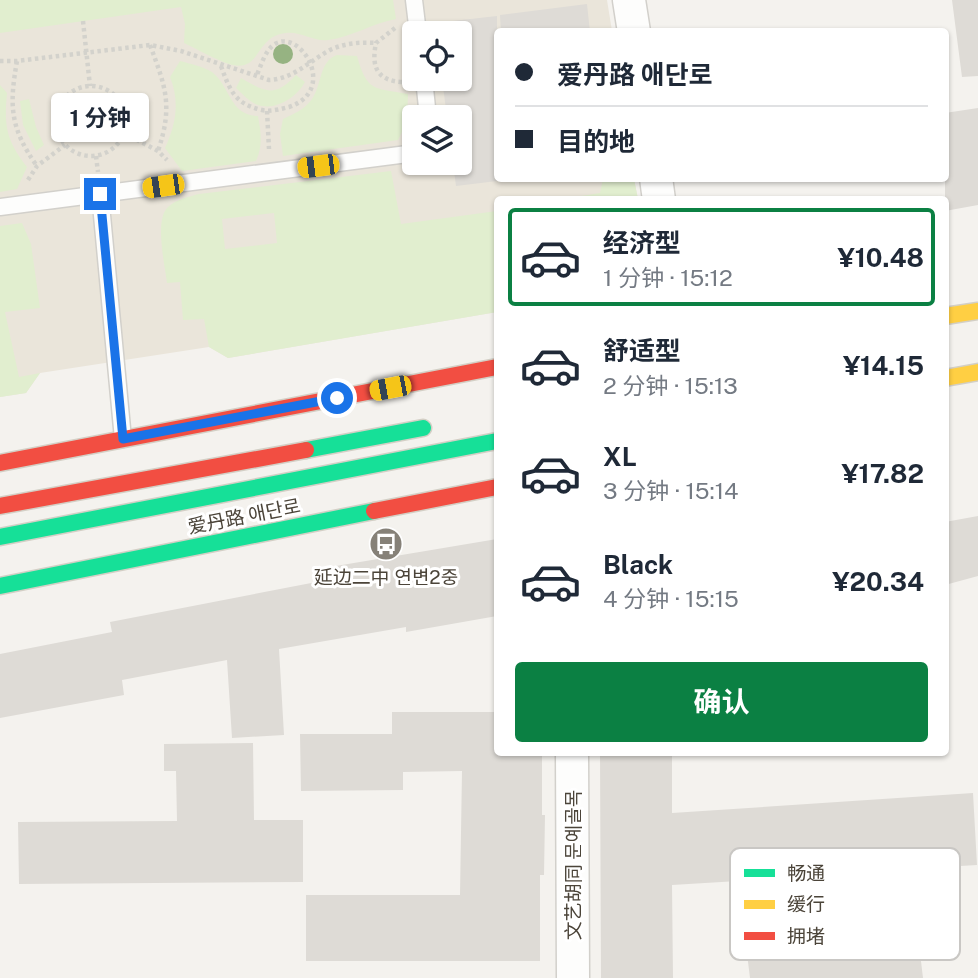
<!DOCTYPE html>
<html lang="zh">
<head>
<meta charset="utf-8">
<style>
	body { margin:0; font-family:"Public Sans","Noto Sans SC","Noto Sans KR",sans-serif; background:#f6f6f7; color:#1f2937; height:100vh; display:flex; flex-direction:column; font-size:26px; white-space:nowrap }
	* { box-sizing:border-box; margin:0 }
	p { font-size:23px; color:#747a83 }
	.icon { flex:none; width:38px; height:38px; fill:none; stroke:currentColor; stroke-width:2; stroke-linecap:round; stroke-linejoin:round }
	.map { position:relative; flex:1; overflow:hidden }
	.side { position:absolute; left:494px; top:196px; width:455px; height:560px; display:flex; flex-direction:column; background:#fff; border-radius:7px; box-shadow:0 2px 5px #0004 }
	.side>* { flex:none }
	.guide { position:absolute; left:494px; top:28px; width:455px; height:154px; border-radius:7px; box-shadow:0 2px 5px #0004; display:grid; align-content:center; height:154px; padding:0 21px; background:#fff }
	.fabs { position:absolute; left:402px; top:21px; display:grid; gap:14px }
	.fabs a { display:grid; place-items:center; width:70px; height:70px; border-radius:7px; background:#fff; box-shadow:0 2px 5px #0004; font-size:35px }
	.end { position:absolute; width:32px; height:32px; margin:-16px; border:9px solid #1a73e8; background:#fff; box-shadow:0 0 0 4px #fff }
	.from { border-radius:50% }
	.bubble { position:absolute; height:49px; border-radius:7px; background:#fff; box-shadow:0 2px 5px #0004; font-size:23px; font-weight:700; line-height:49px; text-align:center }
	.car { position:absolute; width:21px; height:42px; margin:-21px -10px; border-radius:9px; box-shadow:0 0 5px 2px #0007; background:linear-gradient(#f5c518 24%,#345 0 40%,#f5c518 0 76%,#345 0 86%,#f5c518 0) }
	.guide b { display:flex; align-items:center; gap:24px; height:66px; font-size:26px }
	.guide b+b { border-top:2px solid #e0e1e3 }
	.guide i { width:18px; height:18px; background:#1f2937 }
	ul { padding:12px 0 0; list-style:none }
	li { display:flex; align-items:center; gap:21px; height:98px; margin:0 14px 10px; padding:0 7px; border:4px solid transparent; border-radius:7px }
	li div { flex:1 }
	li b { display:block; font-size:26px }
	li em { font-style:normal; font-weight:700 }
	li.on { border-color:#0b8043 }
	li>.icon { width:63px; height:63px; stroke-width:1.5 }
	.button { display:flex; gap:14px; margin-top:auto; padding:14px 21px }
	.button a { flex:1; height:80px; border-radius:7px; background:#0b8043; color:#fff; font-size:28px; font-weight:700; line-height:80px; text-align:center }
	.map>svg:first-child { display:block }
	.education { fill:#eae5da; fill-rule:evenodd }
	.green { fill:#e1eecf; fill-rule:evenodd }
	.building { fill:#dedbd6 }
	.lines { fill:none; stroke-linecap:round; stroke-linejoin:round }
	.lane-casing { stroke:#d2d0cb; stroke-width:19 }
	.street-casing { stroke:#d2d0cb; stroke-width:35 }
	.fast-casing { stroke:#d3cfc5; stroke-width:19 }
	.slow-casing { stroke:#d3cfc5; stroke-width:19 }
	.jam-casing { stroke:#d3cfc5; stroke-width:19 }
	.path { stroke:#d3d2cc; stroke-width:4.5; stroke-dasharray:3.5 3.5; stroke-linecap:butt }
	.lane { stroke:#fdfdfc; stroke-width:16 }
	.street { stroke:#fdfdfc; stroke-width:32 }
	.fast { stroke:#16e098; stroke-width:16 }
	.slow { stroke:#ffcf43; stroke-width:16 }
	.jam { stroke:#f24e42; stroke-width:16 }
	.tree { fill:#96b382 }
	.route { stroke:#1a73e8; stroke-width:9 }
	.labels { text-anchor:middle; stroke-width:6; stroke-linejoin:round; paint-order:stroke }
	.street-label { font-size:19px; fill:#4b4439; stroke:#fff }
	.poi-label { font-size:19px; fill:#4b4439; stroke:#fff }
	.key { fill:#fff; stroke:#c9c7c4; stroke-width:2 }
	.key-label { font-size:19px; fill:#4b4439 }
</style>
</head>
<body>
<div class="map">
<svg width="978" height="978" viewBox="0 0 978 978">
	<rect width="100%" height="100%" fill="#f4f2ee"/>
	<path class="education" d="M 0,0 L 607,0 L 612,31 L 497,32 L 497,178 L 634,179 L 638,199 L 497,200 L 497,312 L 228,358 L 209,347 L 40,373 L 26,393 L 0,397 ZM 415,33 L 460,33 L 460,79 L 415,79 ZM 415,117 L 460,117 L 460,163 L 415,163 Z"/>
	<path class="green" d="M 0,0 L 393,0 L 396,19 C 373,23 352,37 328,40 C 314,42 300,31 286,33 C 254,36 262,74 229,64 C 214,59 199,50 184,43 L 185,24 L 181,7 L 0,33 Z
		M 337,55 L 357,56 C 367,92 374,88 408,94 L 407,122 L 398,140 L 283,156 L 280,134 L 283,119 C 294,114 305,109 312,99 C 322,85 319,61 337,55 Z
		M 180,61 C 191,64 202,66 212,72 C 231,87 229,115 258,116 C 261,133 263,145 256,161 L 182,171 L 165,148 C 176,124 180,102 170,77 Z
		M 296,75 L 305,82 C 297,97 276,111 258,105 C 249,102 243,94 236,88 L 241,78 C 265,92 275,98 296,75 Z
		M 0,85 L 7,93 C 4,126 6,140 27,167 L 17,189 L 0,192 Z
		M 29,99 L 36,127 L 44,145 L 36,151 L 23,125 L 20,101 Z
		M73 119a17 17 0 1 1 34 0a17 17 0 1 1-34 0Z
		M 391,171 L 401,224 L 497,211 L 497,312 L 228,358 L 209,347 L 204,319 L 183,320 L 180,282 L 167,283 C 165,265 154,220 168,207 C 177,199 188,197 199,194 ZM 274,213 L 277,243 L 225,249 L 222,219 Z
		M 603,179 L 634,179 L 638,199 L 563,199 L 600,193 Z
		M 22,223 L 31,244 L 40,308 L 5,312 L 19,377 L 40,373 L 26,393 L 0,397 L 0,226 Z"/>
	<path class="building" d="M 952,0 L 978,0 L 978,76 L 962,77 Z
		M 587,4 L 590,32 L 501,32 L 500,15 Z
		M 497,16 L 497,181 L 456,186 L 453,163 L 460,163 L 460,117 L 447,117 L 442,79 L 460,79 L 460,33 L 436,33 L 435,23 Z
		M 978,108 L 978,205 L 945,211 L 945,113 Z
		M 978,516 L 978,576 L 945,585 L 945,522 Z
		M 497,539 L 497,616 L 406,632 L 406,627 L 279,649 L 284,735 L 232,738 L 227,660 L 122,680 L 124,695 L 0,718 L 0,654 L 112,632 L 110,622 L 332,579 L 330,567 Z
		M 392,712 L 497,712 L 497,752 L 542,752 L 542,815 L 545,815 L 544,875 L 540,875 L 540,961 L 306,961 L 306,895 L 460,895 L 462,771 L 403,772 L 403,790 L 301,791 L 300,734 L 392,734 Z
		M 253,743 L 254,820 L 303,820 L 303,882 L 19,884 L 18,822 L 177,821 L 176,771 L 164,771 L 164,744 Z
		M 600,752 L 672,752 L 672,813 L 973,793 L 977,865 L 910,869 L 923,978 L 750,978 L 738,881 L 672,885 L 673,978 L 601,978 Z"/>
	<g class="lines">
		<defs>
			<path id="lane" d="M 414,0 L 418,33
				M 424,79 L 428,117
				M 100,194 L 123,439
				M 0,207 L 415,153"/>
			<path id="street" d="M 629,0 L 634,32
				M 656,178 L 659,200
				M 572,752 L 573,978"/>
			<path id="fast" d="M 306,450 L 423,428
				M 0,537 L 497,441
				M 0,586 L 374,511"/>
			<path id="slow" d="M 945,316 L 978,311
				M 945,378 L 978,372"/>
			<path id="jam" d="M 0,463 L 497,367
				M 0,506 L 306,450
				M 374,511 L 497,487"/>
		</defs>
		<use href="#lane" class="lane-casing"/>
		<use href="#street" class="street-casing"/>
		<use href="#fast" class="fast-casing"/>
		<use href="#slow" class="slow-casing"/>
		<use href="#jam" class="jam-casing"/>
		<path class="path" d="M 83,21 L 90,86
			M 395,28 L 376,43 C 371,67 377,81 403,82
			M 150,45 C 166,88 173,106 158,151
			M 0,61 L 17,61 L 150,45 L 181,51 L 269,80 C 294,79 310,60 332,49 C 346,43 361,42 376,43
			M 17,61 C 9,106 10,128 37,166
			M 221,66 C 230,91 235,104 262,110 C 271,112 280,109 289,107 C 339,90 300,28 275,44 C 265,50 261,66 256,77
			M56 121a35 35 0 1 1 70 0a35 35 0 1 1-70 0Z
			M 267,111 L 269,149
			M 124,133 L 158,151 L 167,160
			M 96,156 L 98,172
			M 28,180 L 37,166 L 65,145"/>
		<use href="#lane" class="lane"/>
		<use href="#street" class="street"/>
		<use href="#fast" class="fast"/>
		<use href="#slow" class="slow"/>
		<use href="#jam" class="jam"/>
	</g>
	<circle class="tree" cx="283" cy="54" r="10"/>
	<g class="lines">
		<path class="route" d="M 100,194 L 123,439 L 337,398"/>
	</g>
	<defs>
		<symbol id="bus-disc" viewBox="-11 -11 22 22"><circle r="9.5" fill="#868178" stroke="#fff"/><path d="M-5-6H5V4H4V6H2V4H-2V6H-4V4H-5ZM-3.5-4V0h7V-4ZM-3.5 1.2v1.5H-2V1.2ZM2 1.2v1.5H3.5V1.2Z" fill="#fff"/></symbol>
	</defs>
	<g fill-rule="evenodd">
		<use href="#bus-disc" x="367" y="525" width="38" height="38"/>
	</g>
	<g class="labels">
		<g class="street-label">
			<text transform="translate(244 516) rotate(-11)" y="7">爱丹路 애단로</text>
			<text transform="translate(573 865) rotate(-90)" y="7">文艺胡同 문예골목</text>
		</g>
		<g class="poi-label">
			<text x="386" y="584">延边二中 연변2중</text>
		</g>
	</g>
	<rect x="730" y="848" width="230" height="112" rx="10" class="key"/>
	<rect x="744" y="869" width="31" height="8" fill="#16e098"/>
	<rect x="744" y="900" width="31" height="9" fill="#ffcf43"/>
	<rect x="744" y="932" width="31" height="8" fill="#f24e42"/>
	<g class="key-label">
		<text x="787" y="880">畅通</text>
		<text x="787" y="911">缓行</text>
		<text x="787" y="943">拥堵</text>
	</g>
</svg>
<div class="fabs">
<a><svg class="icon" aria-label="locate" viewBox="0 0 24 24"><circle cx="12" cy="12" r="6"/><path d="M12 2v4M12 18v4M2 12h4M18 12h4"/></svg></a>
<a><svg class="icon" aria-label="layers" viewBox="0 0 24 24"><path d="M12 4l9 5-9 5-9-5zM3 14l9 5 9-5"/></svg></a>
</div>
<i class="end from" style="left:337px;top:398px"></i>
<i class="end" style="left:100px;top:194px"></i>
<div class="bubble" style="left:51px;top:93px;width:98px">1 分钟</div>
<i class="car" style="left:318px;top:166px;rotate:263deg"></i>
<i class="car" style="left:163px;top:186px;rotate:262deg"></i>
<i class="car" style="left:390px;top:388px;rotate:259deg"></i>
<div class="guide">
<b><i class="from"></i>爱丹路 애단로</b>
<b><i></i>目的地</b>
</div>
<section class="side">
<ul>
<li class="on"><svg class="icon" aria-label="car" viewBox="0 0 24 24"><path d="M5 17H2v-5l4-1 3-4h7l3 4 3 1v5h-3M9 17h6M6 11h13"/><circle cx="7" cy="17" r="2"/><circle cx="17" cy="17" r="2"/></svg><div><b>经济型</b><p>1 分钟 · 15:12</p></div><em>¥10.48</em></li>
<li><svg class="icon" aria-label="car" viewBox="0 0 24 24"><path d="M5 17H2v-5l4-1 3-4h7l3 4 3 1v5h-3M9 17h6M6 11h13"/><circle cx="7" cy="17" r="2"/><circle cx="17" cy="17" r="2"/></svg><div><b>舒适型</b><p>2 分钟 · 15:13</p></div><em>¥14.15</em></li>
<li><svg class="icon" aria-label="car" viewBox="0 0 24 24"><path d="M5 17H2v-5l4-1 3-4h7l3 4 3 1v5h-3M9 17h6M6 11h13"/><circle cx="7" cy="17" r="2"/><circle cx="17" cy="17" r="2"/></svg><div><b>XL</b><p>3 分钟 · 15:14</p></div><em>¥17.82</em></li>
<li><svg class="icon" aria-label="car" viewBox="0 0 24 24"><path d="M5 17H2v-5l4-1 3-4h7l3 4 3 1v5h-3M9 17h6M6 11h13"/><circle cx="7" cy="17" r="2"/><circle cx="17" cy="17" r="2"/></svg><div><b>Black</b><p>4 分钟 · 15:15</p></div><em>¥20.34</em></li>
</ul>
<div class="button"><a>确认</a></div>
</section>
</div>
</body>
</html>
